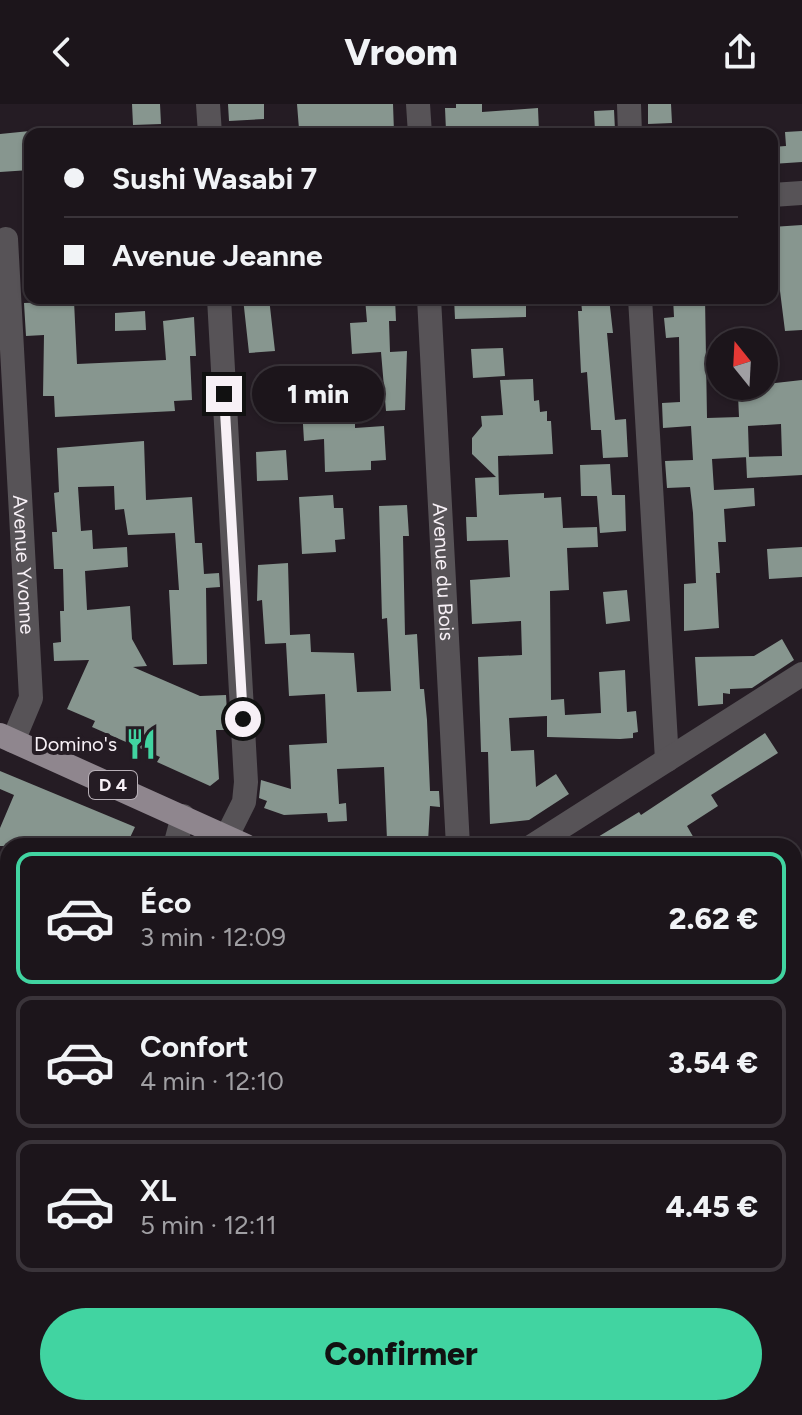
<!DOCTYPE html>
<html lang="fr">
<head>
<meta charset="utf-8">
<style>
	body { margin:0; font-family:Figtree,sans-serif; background:#292228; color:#f1f3f6; height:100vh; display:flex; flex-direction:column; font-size:30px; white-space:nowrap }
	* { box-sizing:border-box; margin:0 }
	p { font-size:26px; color:#a09fa3 }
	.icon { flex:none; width:44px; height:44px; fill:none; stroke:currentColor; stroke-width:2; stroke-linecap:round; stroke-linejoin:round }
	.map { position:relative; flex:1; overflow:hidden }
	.sheet { position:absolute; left:0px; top:734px; width:802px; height:578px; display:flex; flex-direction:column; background:#1c151b; border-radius:24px 24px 0 0; box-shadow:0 2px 6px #0004,0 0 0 2px #3a343a }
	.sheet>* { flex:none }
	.guide { position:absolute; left:24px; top:24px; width:754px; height:176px; border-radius:16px; box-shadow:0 2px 6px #0004,0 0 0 2px #3a343a; display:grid; align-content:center; height:176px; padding:0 40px; background:#1c151b }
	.needle { width:52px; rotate:342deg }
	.tools { position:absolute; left:706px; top:224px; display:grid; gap:16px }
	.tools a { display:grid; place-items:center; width:72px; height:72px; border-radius:50%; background:#1c151b; box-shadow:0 2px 6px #0004,0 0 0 2px #3a343a; font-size:40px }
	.end { position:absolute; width:36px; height:36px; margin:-18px; border:10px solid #f7f0f6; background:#111; box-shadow:0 0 0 4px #111 }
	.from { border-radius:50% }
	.bubble { position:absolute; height:56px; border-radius:28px; background:#1c151b; box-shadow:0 2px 6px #0004,0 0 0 2px #3a343a; font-size:26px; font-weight:800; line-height:56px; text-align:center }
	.guide b { display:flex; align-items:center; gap:28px; height:76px; font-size:30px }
	.guide b+b { border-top:2px solid #3a343a }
	.guide i { width:20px; height:20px; background:#f1f3f6 }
	ul { padding:14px 0 0; list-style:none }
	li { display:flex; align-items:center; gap:24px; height:132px; margin:0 16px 12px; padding:0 24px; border:4px solid #3a343a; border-radius:16px }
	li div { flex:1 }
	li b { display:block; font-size:30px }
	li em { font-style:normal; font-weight:800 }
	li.selected { border-color:#41d4a1 }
	li>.icon { width:72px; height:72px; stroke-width:1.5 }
	.primary-button { display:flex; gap:16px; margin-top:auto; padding:16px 40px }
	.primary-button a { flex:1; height:92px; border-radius:48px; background:#41d4a1; color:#111; font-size:32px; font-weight:800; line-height:92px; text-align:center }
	header { display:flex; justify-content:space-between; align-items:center; height:104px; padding:0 40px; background:#1c151b; font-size:36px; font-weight:800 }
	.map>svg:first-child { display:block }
	.building { fill:#87968f }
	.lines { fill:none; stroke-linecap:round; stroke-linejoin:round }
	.minor { stroke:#575357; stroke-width:24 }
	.major { stroke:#8f868e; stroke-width:24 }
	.route { stroke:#f7f0f6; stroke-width:10 }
	.labels { text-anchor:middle; stroke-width:8; stroke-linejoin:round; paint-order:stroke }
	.shield { fill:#251c24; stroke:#b8b0b7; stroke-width:2 }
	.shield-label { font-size:18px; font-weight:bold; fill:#f7f0f6 }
	.street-label { font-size:20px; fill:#f7f0f6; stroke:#251c24 }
	.poi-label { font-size:20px; fill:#f7f0f6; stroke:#251c24; text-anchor:end }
</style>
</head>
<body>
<header><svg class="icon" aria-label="back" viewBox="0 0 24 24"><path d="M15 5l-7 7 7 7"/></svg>Vroom<svg class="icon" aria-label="share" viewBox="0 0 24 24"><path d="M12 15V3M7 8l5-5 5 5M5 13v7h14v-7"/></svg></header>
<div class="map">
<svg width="802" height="1311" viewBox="0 0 802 1311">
	<rect width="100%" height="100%" fill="#251c24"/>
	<path class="building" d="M 132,0 L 160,0 L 161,20 L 133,21 Z
		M 228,0 L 264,0 L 264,15 L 229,17 Z
		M 297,0 L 393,0 L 394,28 L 303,30 L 303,25 L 299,25 Z
		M 456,0 L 482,0 L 482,8 L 538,4 L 539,28 L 507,29 L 507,24 L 446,27 L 445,4 L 456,4 Z
		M 648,0 L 671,0 L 672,19 L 648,20 Z
		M 614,6 L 615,26 L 595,27 L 594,7 Z
		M 30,27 L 30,66 L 0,68 L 0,30 Z
		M 802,27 L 802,58 L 772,60 L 772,43 L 786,42 L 785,28 Z
		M 802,121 L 802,226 L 785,227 L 772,123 Z
		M 243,194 L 269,194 L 275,247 L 249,249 Z
		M 365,194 L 395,194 L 396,217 L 389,217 L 390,248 L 407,247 L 405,306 L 386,307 L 381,248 L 352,250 L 350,219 L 367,218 Z
		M 454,194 L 526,194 L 526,213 L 455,215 Z
		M 609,194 L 613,229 L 607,229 L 615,316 L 626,315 L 628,353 L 603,354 L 601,326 L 591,326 L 587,268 L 581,269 L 578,207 L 582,207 L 581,196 Z
		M 673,194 L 705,194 L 707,314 L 739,313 L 738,291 L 749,291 L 748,282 L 802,276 L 802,371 L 747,374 L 746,353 L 782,352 L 781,320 L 748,322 L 749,353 L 712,355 L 714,386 L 754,384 L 755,402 L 724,405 L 726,438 L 718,438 L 720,469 L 716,469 L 719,524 L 684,527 L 684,480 L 696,479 L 693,409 L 690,383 L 667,384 L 665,357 L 693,356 L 691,322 L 663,324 L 662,299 L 680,298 L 679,233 L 666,234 L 664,214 L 674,213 Z
		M 74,197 L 77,260 L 166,256 L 163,217 L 194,213 L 196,252 L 190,252 L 192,296 L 174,297 L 175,307 L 55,313 L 54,292 L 43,292 L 44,231 L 26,232 L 24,199 Z
		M 145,207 L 146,226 L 115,227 L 115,209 Z
		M 503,244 L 505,272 L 473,274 L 471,245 Z
		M 305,265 L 307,298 L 277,300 L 275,266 Z
		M 533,275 L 534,297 L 539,296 L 540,308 L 547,307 L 547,317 L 551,317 L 553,350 L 498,352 L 499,391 L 544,389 L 544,394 L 561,393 L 563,424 L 597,423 L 598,443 L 567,444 L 569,486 L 550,487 L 551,596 L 564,595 L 565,611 L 601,609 L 599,568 L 625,566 L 627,608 L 636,607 L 638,628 L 633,629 L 633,634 L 620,635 L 547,633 L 547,612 L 509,614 L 511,647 L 534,646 L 536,683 L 556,670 L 569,690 L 529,716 L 490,720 L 488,648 L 481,648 L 478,553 L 522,551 L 521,517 L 472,520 L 470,476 L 510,473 L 508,436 L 467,437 L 466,413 L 477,413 L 475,374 L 496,373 L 472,350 L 472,334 L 482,322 L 481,312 L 503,311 L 500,276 Z
		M 329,303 L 329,313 L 355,312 L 355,324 L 384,322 L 386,356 L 371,357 L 371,366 L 325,368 L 324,335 L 304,337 L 302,304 Z
		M 144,337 L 146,396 L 192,393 L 195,439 L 202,439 L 204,470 L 219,469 L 220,483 L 206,484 L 207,560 L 173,561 L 169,486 L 179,486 L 175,429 L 128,431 L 124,405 L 115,406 L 114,382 L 78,383 L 81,427 L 92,426 L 93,445 L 127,443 L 128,463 L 85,467 L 87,506 L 130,502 L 132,535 L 147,562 L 133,563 L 200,592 L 226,591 L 228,626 L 216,626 L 219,675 L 210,682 L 157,658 L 160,653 L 92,623 L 95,617 L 67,605 L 89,556 L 54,557 L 53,539 L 61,538 L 60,507 L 64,507 L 63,465 L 54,465 L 52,428 L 57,428 L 54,389 L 59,388 L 57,344 Z
		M 286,346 L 288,376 L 257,377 L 256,348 Z
		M 610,360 L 612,391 L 625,391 L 626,427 L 600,429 L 597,392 L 581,392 L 580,361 Z
		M 333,391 L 334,404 L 343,404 L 345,435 L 335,436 L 336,448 L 302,450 L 299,393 Z
		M 407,401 L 409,432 L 403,432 L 405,531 L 417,530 L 420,585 L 424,585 L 427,616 L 430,687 L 439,687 L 440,703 L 430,702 L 428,738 L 387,736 L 384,663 L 337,665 L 339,700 L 346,699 L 347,717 L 328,718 L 327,709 L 284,711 L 264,704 L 267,697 L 259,694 L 261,676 L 291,685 L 289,641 L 327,639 L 325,590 L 289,592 L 286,539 L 265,540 L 262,496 L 257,497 L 258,461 L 288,459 L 290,531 L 310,530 L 311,548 L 354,549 L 357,588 L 391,587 L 387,514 L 382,515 L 379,402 Z
		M 802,443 L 802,473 L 769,475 L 767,445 Z
		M 627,486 L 630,517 L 606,520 L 603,488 Z
		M 782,535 L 794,556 L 752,584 L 730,585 L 730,590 L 723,589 L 723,600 L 698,602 L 695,553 L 754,552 Z
		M 765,629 L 778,649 L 711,691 L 718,702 L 687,722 L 695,736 L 685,742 L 583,742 L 639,708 L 641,711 Z
		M 0,667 L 135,723 L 126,742 L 90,742 L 76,735 L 74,742 L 0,742 L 0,724 L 14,691 L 0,685 Z"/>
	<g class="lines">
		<g class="minor">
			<path d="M 208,0 L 210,30"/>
			<path d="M 418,0 L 420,30"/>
			<path d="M 629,0 L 630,30"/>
			<path d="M 772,91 L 802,89"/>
			<path id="s1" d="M 6,135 L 31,594 L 13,637"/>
			<path d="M 219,194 L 246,678 L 244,698 L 227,732"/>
			<path id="s2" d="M 429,194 L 458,742"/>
			<path d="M 640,194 L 667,656"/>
			<path d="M 175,742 L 183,712"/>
			<path d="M 532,742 L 802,570"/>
			<path d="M 0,928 L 8,952"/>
			<path d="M 0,1092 L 8,1089"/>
			<path d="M 129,1304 L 131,1311"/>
			<path d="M 678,1304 L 680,1311"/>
		</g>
		<path class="major" d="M 0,631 L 246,742
			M 794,975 L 802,978
			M 794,1017 L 802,1020
			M 794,1212 L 802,1210
			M 794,1242 L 802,1239
			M 362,1304 L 384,1311
			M 442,1311 L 468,1304
			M 551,1311 L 576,1304"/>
	</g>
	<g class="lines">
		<path class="route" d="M 224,290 L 243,615"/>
	</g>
	<defs>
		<symbol id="restaurant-bare" viewBox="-9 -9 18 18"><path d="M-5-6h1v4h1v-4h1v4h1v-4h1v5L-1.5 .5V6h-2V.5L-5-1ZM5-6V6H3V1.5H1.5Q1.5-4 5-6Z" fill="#41d4a1" stroke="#251c24" stroke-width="2.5" paint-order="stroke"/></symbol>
	</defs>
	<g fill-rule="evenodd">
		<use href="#restaurant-bare" x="119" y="618" width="44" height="44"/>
	</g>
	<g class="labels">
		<rect class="shield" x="89" y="667" width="48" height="28" rx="6"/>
		<g class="shield-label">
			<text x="113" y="687">D 4</text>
		</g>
		<g class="street-label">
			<text dy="7" stroke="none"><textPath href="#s1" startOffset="326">Avenue Yvonne</textPath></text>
			<text dy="7" stroke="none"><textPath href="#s2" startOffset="274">Avenue du Bois</textPath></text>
		</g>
		<g class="poi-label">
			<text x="117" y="647">Domino's</text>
		</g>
	</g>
</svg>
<div class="tools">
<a><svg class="needle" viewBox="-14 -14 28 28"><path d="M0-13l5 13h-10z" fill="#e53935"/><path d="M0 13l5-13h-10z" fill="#a09fa3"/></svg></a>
</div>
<i class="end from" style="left:243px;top:615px"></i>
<i class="end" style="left:224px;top:290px"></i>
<div class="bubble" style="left:252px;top:262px;width:132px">1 min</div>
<div class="guide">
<b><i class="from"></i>Sushi Wasabi 7</b>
<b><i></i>Avenue Jeanne</b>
</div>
<section class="sheet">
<ul>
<li class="selected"><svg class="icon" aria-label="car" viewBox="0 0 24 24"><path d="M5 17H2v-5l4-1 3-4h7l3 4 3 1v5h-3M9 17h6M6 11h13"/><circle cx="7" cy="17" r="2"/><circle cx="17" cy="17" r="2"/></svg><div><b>Éco</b><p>3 min · 12:09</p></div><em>2.62 €</em></li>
<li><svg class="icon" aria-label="car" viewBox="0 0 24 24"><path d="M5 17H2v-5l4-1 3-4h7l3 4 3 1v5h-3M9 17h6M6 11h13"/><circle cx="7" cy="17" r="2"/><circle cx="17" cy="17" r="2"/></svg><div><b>Confort</b><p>4 min · 12:10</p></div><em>3.54 €</em></li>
<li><svg class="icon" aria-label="car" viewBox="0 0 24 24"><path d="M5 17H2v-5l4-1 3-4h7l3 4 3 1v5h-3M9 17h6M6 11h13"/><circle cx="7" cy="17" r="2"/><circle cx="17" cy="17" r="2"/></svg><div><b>XL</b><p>5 min · 12:11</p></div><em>4.45 €</em></li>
</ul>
<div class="primary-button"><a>Confirmer</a></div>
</section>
</div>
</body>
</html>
